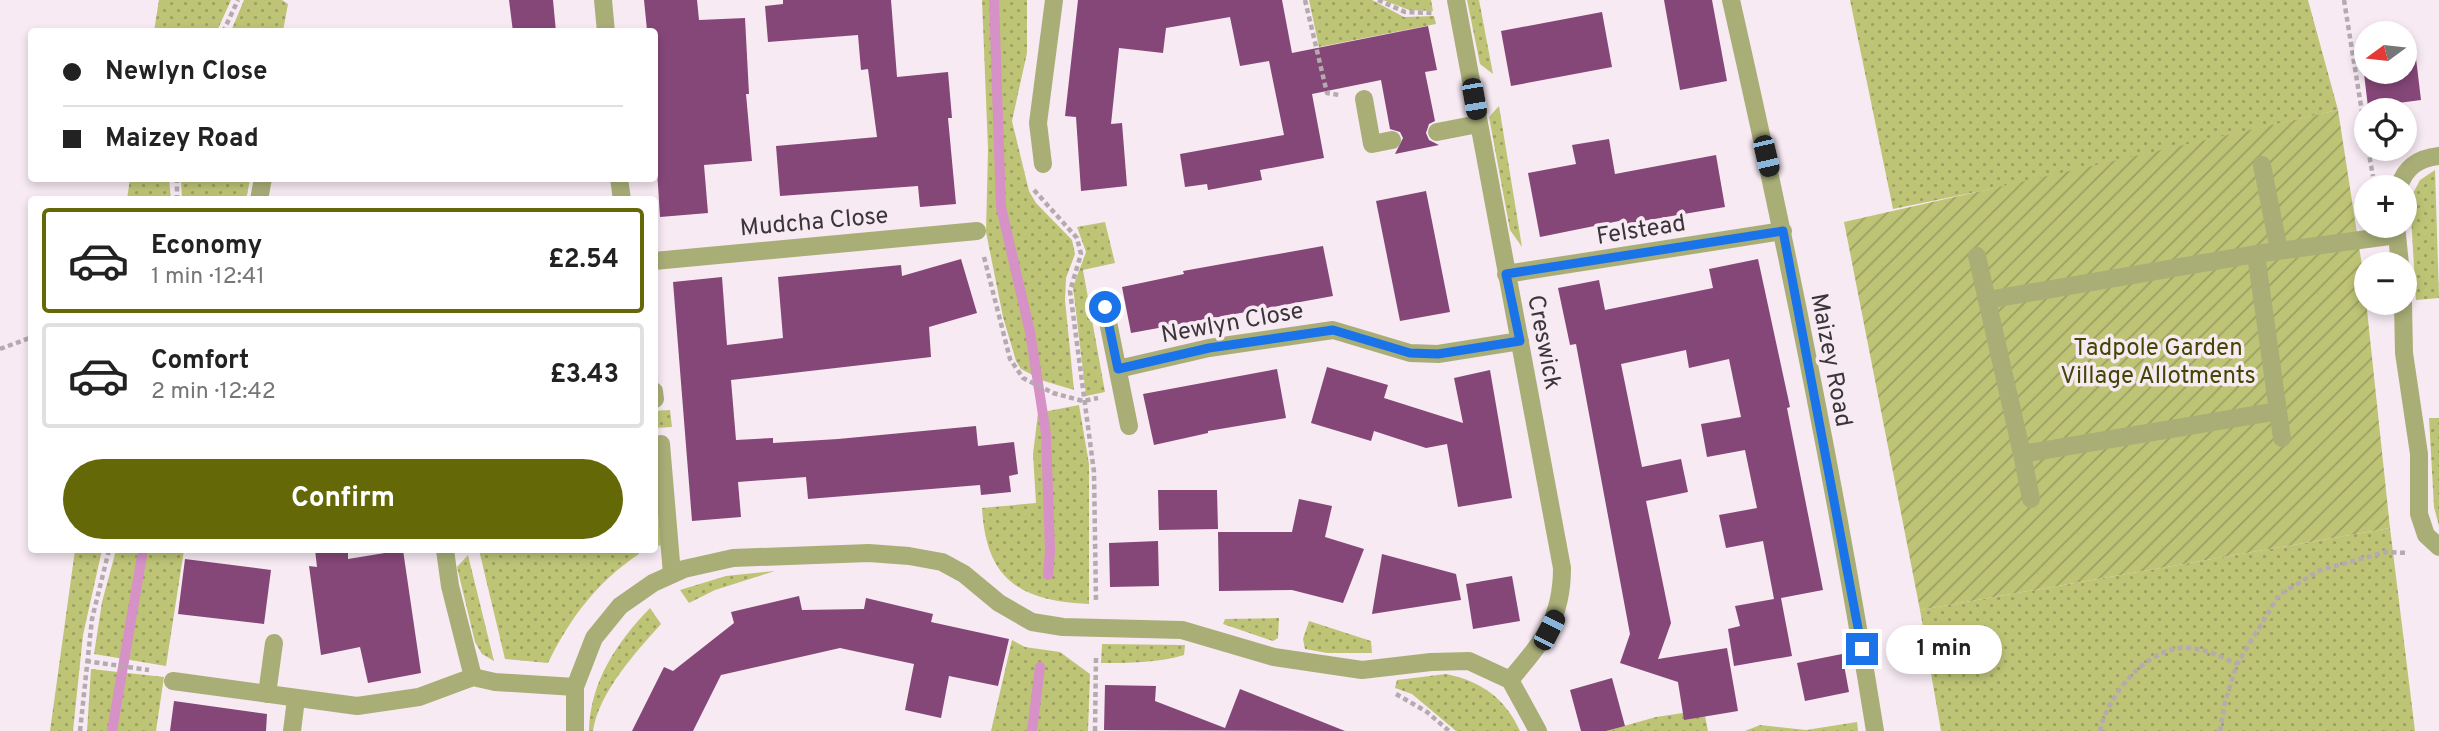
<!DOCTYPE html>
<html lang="en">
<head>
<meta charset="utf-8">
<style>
	body { margin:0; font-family:Overpass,sans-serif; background:#f2f2f2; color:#222; height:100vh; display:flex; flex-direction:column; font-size:26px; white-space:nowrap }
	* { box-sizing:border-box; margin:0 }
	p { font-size:23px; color:#767676 }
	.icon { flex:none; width:38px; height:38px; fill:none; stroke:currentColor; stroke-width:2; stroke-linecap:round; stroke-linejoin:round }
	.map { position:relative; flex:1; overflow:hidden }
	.details { position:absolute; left:28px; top:196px; width:630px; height:357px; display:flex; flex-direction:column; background:#fff; border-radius:7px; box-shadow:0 4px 10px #0003 }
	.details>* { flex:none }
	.guide { position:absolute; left:28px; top:28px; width:630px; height:154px; border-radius:7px; box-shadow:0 4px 10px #0003; display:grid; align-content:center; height:154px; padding:0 35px; background:#fff }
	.needle { width:46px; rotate:255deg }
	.fabs { position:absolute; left:2354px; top:21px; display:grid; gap:14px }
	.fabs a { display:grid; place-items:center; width:63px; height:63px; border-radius:50%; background:#fff; box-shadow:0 4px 10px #0003; font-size:35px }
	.end { position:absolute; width:32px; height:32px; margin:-16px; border:9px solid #1a73e8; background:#fff; box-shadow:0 0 0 4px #fff }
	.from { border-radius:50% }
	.bubble { position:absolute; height:49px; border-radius:24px; background:#fff; box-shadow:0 4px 10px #0003; font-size:23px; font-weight:700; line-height:49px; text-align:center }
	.car { position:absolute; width:21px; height:42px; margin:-21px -10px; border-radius:9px; box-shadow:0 0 5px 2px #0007; background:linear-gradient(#222 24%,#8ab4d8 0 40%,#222 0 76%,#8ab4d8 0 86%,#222 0) }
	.guide b { display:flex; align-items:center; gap:24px; height:66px; font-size:26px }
	.guide b+b { border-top:2px solid #e0e0e0 }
	.guide i { width:18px; height:18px; background:#222 }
	ul { padding:12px 0 0; list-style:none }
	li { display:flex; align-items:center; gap:21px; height:105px; margin:0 14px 10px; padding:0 21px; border:4px solid #e0e0e0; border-radius:7px }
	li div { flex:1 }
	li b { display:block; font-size:26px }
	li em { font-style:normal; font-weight:700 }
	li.active { border-color:#646807 }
	li>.icon { width:63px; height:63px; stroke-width:1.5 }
	.primary-button { display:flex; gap:14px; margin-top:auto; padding:14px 35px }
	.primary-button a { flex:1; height:80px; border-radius:42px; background:#646807; color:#fff; font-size:28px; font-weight:700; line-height:80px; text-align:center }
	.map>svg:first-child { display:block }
	.grass { fill:url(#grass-dots) }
	.garden { fill:url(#garden-furrows) }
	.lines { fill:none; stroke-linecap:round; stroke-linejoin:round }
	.stream { stroke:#d691c6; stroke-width:10 }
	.building { fill:#854778 }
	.path { stroke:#b4aab0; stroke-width:4.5; stroke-dasharray:5 3.5; stroke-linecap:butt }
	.service { stroke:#a9ae77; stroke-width:18 }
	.minor { stroke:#a9ae77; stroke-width:18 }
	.route { stroke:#1a73e8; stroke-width:9 }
	.labels { text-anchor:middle; stroke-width:7; stroke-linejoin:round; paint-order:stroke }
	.street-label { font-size:24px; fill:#3a3538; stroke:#f7eaf3 }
	.park-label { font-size:24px; fill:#444704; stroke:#f7eaf3 }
</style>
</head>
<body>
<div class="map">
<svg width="2439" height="731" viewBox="0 0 2439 731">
	<defs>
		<pattern id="grass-dots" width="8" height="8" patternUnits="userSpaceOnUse" patternTransform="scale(1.75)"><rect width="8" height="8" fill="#bec476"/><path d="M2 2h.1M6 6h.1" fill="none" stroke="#9ba062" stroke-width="1.8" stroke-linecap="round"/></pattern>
		<pattern id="garden-furrows" width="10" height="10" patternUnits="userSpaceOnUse" patternTransform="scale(1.75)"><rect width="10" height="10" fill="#bec476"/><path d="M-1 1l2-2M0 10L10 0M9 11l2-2" fill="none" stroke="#9ba062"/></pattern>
	</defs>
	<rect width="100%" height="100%" fill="#f7eaf3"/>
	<path class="grass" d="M 159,0 L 231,0 L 217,31 L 154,31 Z
		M 244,0 L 282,0 L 288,4 L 283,31 L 231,31 Z
		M 982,0 L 1027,0 L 1027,53 L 1012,121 L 1029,191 L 1036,203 L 1072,240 L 1075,254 L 1066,278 L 1065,300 L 1074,390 L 1044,381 L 1021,369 L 1016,361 L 1003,317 L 986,232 L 988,149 Z
		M 1309,0 L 1372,0 L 1404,17 L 1434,16 L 1436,24 L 1319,47 Z
		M 1383,0 L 1431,0 L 1433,11 L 1409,10 Z
		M 1467,0 L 1479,0 L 1493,74 L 1480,64 Z
		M 1850,0 L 2308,0 L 2338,110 L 2030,181 L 1893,209 Z
		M 1499,106 L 1522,247 L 1510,230 L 1489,117 Z
		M 2435,170 L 2439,298 L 2416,300 L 2410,199 L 2420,180 Z
		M 130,179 L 169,179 L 171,199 L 127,199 Z
		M 181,179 L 181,178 L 250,179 L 246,200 L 182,199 Z
		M 1105,222 L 1115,263 L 1083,270 L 1105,392 L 1086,396 L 1073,287 L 1086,252 L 1077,227 Z
		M 1079,405 L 1089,464 L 1089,604 C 1020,601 986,580 982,508 L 1036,503 L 1033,454 L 1038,413 Z
		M 670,410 L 672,427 L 655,428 L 655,411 Z
		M 2429,418 L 2439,418 L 2439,526 L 2434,507 Z
		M 654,478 L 661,545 L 655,547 L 654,547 Z
		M 2390,528 L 2415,731 L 1941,731 L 1920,610 Z
		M 75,550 L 102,550 L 83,635 L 73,731 L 50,731 Z
		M 116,550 L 184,550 L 166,666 L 94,654 L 102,602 Z
		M 479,550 L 638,550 L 639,554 C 597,582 570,618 548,663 L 505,659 Z
		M 468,555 L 494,661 L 482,654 L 475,642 L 457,567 Z
		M 775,571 L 715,590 L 689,603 L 680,590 L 726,576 Z
		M 650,608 L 661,624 C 636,652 599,692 593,731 L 589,731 C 590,682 617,642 650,608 Z
		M 1279,618 L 1278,638 L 1273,641 L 1223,624 L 1225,619 Z
		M 1309,621 L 1371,641 L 1372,653 L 1327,653 L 1305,649 L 1303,639 Z
		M 1012,640 L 1025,647 L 1060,652 L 1090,674 L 1088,731 L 991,731 Z
		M 1102,644 L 1185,645 L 1184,655 C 1157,663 1129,663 1101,663 Z
		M 91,669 L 164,677 L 156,731 L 87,731 Z
		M 1446,674 C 1481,681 1505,698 1520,731 L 1456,731 L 1412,694 L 1395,688 L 1397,680 Z
		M 1683,713 L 1705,716 L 1708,731 L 1606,731 L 1656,717 Z
		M 1857,722 L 1858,731 L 1745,731 L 1760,725 L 1806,730 Z"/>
	<path class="garden" d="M 2338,110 L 2363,272 L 2390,528 L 1920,610 L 1844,222 Z"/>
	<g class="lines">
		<path class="stream" d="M 994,0 L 1001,207 L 1030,332 L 1046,434 L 1050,551 L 1048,575
			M 112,731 L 143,550
			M 1032,731 L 1040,667"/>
	</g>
	<path class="building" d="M 509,0 L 553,0 L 556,32 L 513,32 Z
		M 644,0 L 697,0 L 699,20 L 745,18 L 749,94 L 746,94 L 752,161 L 704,165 L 708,213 L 660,217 L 654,123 L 654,29 L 647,30 Z
		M 783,0 L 891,0 L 897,77 L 948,72 L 952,118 L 948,118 L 956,204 L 920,207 L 918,186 L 780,196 L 776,146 L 877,137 L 868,69 L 861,70 L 858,35 L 768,42 L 765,6 L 783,4 Z
		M 1078,0 L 1282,0 L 1292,53 L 1428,26 L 1437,70 L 1425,72 L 1435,121 L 1429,124 L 1426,133 L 1429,140 L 1439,145 L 1395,154 L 1403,138 L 1400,132 L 1390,129 L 1381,80 L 1312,94 L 1324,158 L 1260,170 L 1262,180 L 1208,190 L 1207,184 L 1185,187 L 1180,154 L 1284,135 L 1269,61 L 1240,66 L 1230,17 L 1166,28 L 1163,53 L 1119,48 L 1111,124 L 1122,123 L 1127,186 L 1081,191 L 1076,117 L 1065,116 Z
		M 1664,0 L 1712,0 L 1727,81 L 1680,90 Z
		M 1602,12 L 1612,67 L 1511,86 L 1501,31 Z
		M 2415,50 L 2421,100 L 2368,107 L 2362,57 L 2366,57 L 2366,72 L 2404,72 L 2404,52 Z
		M 1609,139 L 1615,174 L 1716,155 L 1725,207 L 1625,224 L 1624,220 L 1540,237 L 1528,173 L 1576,164 L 1572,145 Z
		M 1426,191 L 1450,312 L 1400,321 L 1376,201 Z
		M 1323,246 L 1333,296 L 1131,333 L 1122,287 L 1184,274 L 1183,271 Z
		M 961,259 L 977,313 L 929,327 L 931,357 L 731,380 L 736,440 L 773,438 L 773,443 L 838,439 L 976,426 L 978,446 L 1014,442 L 1018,474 L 1009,476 L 1011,492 L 981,495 L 980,485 L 808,499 L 806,477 L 738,482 L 741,517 L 692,521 L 673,282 L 722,277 L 727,345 L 783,338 L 778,277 L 901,265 L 902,276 Z
		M 1758,259 L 1790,407 L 1787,408 L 1823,590 L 1781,598 L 1792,656 L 1734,666 L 1728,629 L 1740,626 L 1735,606 L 1774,599 L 1763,541 L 1726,548 L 1719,515 L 1757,508 L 1745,450 L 1707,457 L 1701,424 L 1741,417 L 1729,359 L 1689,368 L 1686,350 L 1621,364 L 1642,467 L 1681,459 L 1688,492 L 1646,501 L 1671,623 L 1658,659 L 1727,648 L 1738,711 L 1684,720 L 1678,682 L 1620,663 L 1630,634 L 1576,344 L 1570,345 L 1558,288 L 1599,280 L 1605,310 L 1713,288 L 1709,269 Z
		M 1327,367 L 1388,385 L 1384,398 L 1463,423 L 1454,378 L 1490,370 L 1512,498 L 1458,507 L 1447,444 L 1426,448 L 1374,431 L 1371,441 L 1311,423 Z
		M 1277,369 L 1286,418 L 1208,431 L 1208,433 L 1154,445 L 1143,394 Z
		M 1158,490 L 1217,490 L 1218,529 L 1159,530 Z
		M 1299,499 L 1332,506 L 1325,537 L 1364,549 L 1343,603 L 1292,590 L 1219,591 L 1218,532 L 1292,532 Z
		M 1158,541 L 1159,586 L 1110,587 L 1109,543 Z
		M 315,550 L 348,550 L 348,559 L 403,550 L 421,673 L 368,683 L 360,647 L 321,655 L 309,566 L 317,567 Z
		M 1382,554 L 1456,574 L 1461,600 L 1372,614 Z
		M 185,559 L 271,570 L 264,624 L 178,614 Z
		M 1512,576 L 1520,621 L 1473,629 L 1466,584 Z
		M 799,596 L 802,610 L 864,609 L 866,598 L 933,614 L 931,622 L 1009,639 L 998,686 L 949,676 L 941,718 L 905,710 L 914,664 L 840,648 L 721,675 L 693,731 L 632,731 L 664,667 L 673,671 L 734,623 L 731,612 Z
		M 1842,654 L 1849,692 L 1805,701 L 1797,663 Z
		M 1612,678 L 1625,726 L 1606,731 L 1581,731 L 1570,690 Z
		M 1105,685 L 1156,686 L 1155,701 L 1225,728 L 1240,689 L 1345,731 L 1104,730 Z
		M 174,701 L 267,714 L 266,731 L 170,731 Z"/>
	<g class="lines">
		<path class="path" d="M 1305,0 L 1327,93 L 1339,95
			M 1378,0 L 1405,12 L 1433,13
			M 2344,0 L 2366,137
			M 223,32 L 238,0
			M 2368,149 L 2373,176
			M 177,178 L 177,200
			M 1034,190 L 1077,238 L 1081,254 L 1070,291 L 1094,472 L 1096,601
			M 984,257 L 1010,359 L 1023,378 L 1053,393 L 1083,401 L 1098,398
			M 0,349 L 32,337
			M 86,661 L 149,670
			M 1396,694 L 1427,712 L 1449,731
			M 80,731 L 92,619 L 109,550
			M 1095,731 L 1096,655
			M 2100,731 C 2107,697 2143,652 2180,648 C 2200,646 2220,656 2237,664
			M 2220,731 L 2225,702 L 2237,664 L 2279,595 L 2320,570 L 2386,552 L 2408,553"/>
		<path class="service" d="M 1364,99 L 1372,144 L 1392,140
			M 1437,132 L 1478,124
			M 2262,165 L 2279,250
			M 2256,254 L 2278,411 L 2022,454 L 1987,300 L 2256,254 L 2397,235
			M 1977,256 L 1987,300
			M 654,391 L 655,399
			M 2278,411 L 2282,438
			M 661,444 L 672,574
			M 2022,454 L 2031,499
			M 292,731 L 296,699"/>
		<path class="minor" d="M 603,0 L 606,32
			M 1456,0 L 1562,568 C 1562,620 1542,642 1510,680
			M 1731,0 C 1786,242 1836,486 1875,731
			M 1043,164 L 1038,123 L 1054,0
			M 619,178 L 622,200
			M 2399,187 C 2405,167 2419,158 2439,156
			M 259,200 L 263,178
			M 2396,226 L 2400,264
			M 654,261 L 977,231
			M 1506,274 L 1783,231
			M 2403,303 L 2404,353 L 2419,454 L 2419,514 L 2426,535 L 2439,547
			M 1105,307 L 1129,426
			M 1118,369 L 1209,348 L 1333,330 L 1410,353 L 1438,354 L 1520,341
			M 445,550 L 450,586 L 473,677
			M 173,681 L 357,706 L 419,697 L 473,677 L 495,682 L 575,687
			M 267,694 L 274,643
			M 575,731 L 575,687 L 594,638 L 620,606 L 653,583 L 684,569 L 733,558 L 869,553 L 909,556 L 942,562 L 964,574 L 999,603 L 1032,622 L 1063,627 L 1182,630 L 1274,657 L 1362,670 L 1431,662 L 1469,661 L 1510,680 L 1538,731"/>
	</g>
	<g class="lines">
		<path class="route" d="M 1105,307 L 1118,369 L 1209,348 L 1333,330 L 1410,353 L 1438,354 L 1520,341 L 1506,274 L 1783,231 L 1862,649"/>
	</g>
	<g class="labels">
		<g class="street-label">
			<text transform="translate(814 221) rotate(-5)" y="8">Mudcha Close</text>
			<text transform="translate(1641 229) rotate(-9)" y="8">Felstead</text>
			<text transform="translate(1232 322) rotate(-10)" y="8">Newlyn Close</text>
			<text transform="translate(1545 342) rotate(79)" y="8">Creswick</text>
			<text transform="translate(1832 360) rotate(79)" y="8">Maizey Road</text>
		</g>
		<g class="park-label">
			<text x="2158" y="355">Tadpole Garden<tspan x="2158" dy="28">Village Allotments</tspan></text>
		</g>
	</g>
</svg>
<div class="fabs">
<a><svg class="needle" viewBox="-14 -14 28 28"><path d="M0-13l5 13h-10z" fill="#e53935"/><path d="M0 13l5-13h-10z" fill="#767676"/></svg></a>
<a><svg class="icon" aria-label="locate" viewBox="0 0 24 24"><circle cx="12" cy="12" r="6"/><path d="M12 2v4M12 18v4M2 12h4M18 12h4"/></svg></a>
<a>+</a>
<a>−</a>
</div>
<i class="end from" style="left:1105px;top:307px"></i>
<i class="end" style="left:1862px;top:649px"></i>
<div class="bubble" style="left:1886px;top:625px;width:116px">1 min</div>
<i class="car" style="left:1474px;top:99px;rotate:170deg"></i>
<i class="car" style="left:1766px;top:156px;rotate:167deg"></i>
<i class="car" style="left:1549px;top:630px;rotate:27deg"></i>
<div class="guide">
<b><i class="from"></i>Newlyn Close</b>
<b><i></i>Maizey Road</b>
</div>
<section class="details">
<ul>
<li class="active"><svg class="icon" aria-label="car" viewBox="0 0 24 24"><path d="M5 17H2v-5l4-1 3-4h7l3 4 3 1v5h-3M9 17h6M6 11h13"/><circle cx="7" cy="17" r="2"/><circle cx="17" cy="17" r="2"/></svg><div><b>Economy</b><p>1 min · 12:41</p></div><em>£2.54</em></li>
<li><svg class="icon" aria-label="car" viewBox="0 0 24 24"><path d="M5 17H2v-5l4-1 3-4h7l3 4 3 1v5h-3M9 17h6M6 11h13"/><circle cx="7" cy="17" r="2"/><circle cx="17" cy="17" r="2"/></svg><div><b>Comfort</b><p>2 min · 12:42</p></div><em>£3.43</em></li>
</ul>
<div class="primary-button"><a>Confirm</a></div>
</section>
</div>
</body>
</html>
